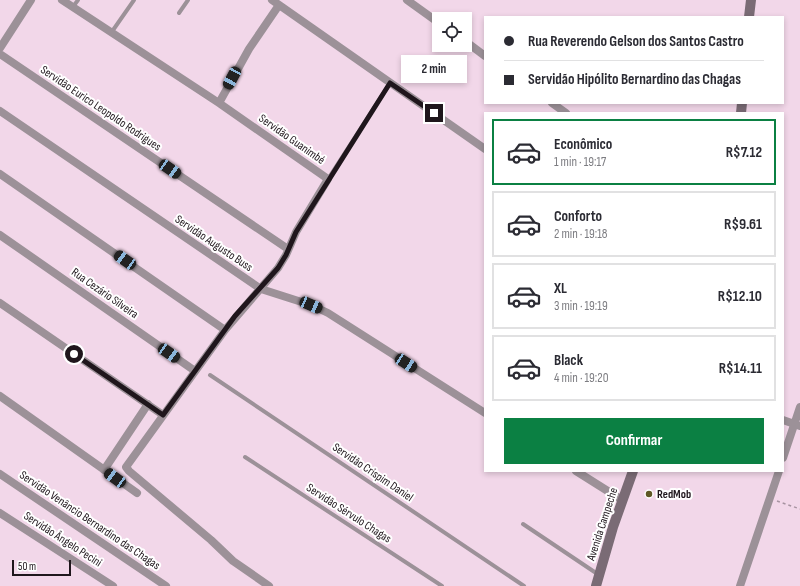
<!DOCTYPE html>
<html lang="pt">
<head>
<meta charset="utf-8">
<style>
	body { margin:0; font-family:"Sofia Sans Condensed",sans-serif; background:#f2f2f3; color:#2b2b33; height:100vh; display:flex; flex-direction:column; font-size:15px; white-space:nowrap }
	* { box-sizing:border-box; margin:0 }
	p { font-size:13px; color:#7c7c81 }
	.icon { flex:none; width:22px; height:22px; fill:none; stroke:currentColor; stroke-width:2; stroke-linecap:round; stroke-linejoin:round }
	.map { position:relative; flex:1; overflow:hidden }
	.details { position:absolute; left:484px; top:112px; width:300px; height:360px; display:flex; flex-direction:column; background:#fff; border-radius:0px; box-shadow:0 2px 6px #0003 }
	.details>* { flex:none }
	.top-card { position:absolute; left:484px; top:16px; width:300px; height:88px; border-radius:0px; box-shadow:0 2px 6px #0003; display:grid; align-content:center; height:88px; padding:0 20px; background:#fff }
	.buttons { position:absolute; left:432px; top:12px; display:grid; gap:8px }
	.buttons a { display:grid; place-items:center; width:40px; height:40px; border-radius:0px; background:#fff; box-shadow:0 2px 6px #0003; font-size:20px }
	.scale { position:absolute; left:12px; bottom:10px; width:59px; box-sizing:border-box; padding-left:4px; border:2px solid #1f161c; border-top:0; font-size:11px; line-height:14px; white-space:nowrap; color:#1f161c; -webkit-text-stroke:3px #fff; paint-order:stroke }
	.end { position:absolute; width:18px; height:18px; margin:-9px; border:5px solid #1f161c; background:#fff; box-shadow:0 0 0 2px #fff }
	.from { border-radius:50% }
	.bubble { position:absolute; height:28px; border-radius:0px; background:#fff; box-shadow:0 2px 6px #0003; font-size:13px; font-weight:700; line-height:28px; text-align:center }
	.car { position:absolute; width:12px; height:24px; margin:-12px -6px; border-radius:5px; box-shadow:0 0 3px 1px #0007; background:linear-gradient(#222 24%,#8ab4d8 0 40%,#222 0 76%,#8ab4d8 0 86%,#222 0) }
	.top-card b { display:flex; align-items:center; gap:14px; height:38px; font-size:15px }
	.top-card b+b { border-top:1px solid #e1e1e2 }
	.top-card i { width:10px; height:10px; background:#2b2b33 }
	ul { padding:7px 0 0; list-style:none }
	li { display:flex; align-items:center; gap:12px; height:66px; margin:0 8px 6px; padding:0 12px; border:2px solid #e1e1e2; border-radius:0px }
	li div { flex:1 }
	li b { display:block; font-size:15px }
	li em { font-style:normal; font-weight:700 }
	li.active { border-color:#0b8043 }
	li>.icon { width:36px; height:36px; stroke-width:1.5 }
	.primary-button { display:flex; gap:8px; margin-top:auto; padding:8px 20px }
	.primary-button a { flex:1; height:46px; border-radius:0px; background:#0b8043; color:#fff; font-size:16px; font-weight:700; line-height:46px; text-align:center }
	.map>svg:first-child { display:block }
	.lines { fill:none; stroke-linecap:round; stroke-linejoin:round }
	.path { stroke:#a793a1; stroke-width:1.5; stroke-dasharray:3 3; stroke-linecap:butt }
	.lane { stroke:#9c9198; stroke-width:4 }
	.street { stroke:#9c9198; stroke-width:8 }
	.secondary { stroke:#7a6b75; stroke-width:10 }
	.route { stroke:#1f161c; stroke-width:5 }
	.poi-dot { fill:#5e5724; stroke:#fff; stroke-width:1.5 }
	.labels { text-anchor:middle; stroke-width:4; stroke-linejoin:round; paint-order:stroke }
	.street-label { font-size:12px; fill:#1f161c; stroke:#fff }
	.poi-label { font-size:12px; font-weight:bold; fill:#1f161c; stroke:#fff; text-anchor:start }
</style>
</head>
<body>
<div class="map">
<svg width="800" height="586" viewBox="0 0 800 586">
	<rect width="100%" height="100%" fill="#f2d7e9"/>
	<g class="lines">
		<path class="path" d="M 777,501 L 800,509"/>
		<path class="lane" d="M 72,8 L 78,0
			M 179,13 L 188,0
			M 111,33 L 134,0
			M 328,179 L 390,83
			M 210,375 L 524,586
			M 245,457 L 442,586
			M 523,524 L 599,575"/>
		<path class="street" d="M 62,0 L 219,103 L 328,179 L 296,232 L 286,255 L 278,268 L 225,330 L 126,467 L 129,471 L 211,540 L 233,561 L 269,586
			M 272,0 L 485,149
			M 407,0 L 439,23
			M 465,41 L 485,56
			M 0,48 L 31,0
			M 0,54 L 288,249
			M 219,103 L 249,49 L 279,5
			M 552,103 L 566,113
			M 0,111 L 261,289 L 311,305 L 328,313 L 485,413
			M 0,174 L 225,330
			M 0,235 L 195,371
			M 0,303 L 163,415
			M 0,396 L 137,493
			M 783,420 L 800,426
			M 783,458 L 800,407
			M 104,470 L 148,404
			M 576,471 L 622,500
			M 0,474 L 166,586
			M 0,513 L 113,586
			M 740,586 L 779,471"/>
		<path class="secondary" d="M 749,17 L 751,0
			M 741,113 L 742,103
			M 596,586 L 613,527 L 633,471"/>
	</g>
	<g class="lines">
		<path class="route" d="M 74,354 L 163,415 L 235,316 L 278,268 L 286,255 L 296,232 L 390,83 L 434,113"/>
	</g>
	<circle class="poi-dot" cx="649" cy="494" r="4"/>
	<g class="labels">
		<g class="street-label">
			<text transform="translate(101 108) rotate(34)" y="4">Servidão Eurico Leopoldo Rodrigues</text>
			<text transform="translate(292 139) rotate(35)" y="4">Servidão Guanimbé</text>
			<text transform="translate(214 243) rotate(34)" y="4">Servidão Augusto Buss</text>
			<text transform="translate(105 293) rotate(35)" y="4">Rua Cezário Silveira</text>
			<text transform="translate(373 472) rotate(34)" y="4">Servidão Crispim Daniel</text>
			<text transform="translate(349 513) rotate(33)" y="4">Servidão Sérvulo Chagas</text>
			<text transform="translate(90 520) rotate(34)" y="4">Servidão Venâncio Bernardino das Chagas</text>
			<text transform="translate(602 524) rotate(-72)" y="4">Avenida Campeche</text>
			<text transform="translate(63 539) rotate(33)" y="4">Servidão Ângelo Pecini</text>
		</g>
		<g class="poi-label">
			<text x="657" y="498">RedMob</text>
		</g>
	</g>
</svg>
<div class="buttons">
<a><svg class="icon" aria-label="locate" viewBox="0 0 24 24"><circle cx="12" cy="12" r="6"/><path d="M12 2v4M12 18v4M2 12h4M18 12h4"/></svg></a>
</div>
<div class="scale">50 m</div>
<i class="end from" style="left:74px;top:354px"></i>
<i class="end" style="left:434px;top:113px"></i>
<div class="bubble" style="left:401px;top:55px;width:66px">2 min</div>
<i class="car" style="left:232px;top:78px;rotate:208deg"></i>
<i class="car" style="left:170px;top:169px;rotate:124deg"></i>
<i class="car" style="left:125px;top:260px;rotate:305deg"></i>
<i class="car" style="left:311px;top:305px;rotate:113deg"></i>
<i class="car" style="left:169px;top:353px;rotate:125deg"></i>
<i class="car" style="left:406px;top:363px;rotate:123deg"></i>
<i class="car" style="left:115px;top:478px;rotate:306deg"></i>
<div class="top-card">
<b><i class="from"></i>Rua Reverendo Gelson dos Santos Castro</b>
<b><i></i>Servidão Hipólito Bernardino das Chagas</b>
</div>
<section class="details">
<ul>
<li class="active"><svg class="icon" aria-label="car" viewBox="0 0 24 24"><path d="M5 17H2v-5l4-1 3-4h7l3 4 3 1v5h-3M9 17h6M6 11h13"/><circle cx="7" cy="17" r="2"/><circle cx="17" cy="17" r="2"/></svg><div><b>Econômico</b><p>1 min · 19:17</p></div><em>R$7.12</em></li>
<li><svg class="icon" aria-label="car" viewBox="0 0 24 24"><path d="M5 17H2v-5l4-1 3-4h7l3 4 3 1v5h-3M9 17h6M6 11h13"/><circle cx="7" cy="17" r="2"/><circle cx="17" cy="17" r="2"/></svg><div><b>Conforto</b><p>2 min · 19:18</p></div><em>R$9.61</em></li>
<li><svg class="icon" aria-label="car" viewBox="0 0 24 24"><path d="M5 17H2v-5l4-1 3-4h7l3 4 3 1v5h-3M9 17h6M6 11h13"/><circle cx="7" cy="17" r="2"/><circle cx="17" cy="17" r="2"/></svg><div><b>XL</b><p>3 min · 19:19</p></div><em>R$12.10</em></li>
<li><svg class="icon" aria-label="car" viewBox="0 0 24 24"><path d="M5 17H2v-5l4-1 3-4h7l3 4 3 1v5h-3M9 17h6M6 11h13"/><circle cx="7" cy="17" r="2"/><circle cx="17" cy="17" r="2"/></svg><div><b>Black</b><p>4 min · 19:20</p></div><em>R$14.11</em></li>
</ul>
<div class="primary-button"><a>Confirmar</a></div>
</section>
</div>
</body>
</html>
